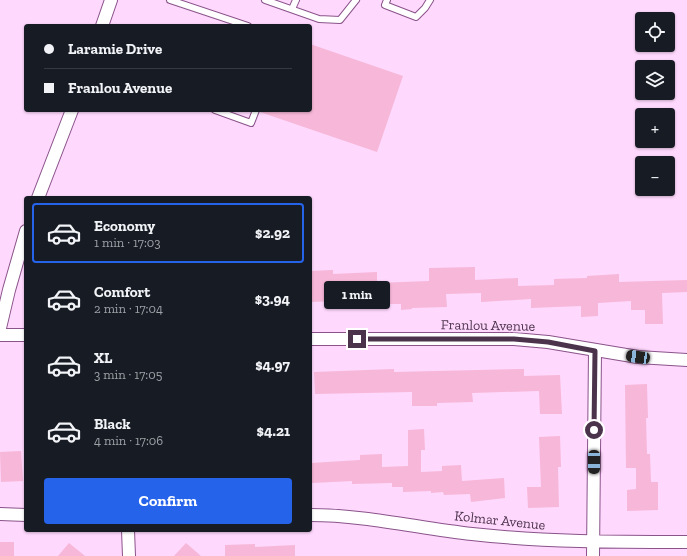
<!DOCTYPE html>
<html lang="en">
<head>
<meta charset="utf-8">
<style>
	body { margin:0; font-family:"Zilla Slab",serif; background:#20242c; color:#f1f3f6; height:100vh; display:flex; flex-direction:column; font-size:15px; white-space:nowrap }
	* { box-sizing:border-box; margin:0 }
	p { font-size:13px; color:#9ea1a6 }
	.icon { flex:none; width:22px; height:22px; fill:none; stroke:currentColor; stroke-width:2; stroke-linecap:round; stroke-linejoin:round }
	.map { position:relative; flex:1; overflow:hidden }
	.drawer { position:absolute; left:24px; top:196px; width:288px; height:336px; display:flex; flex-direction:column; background:#171b24; border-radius:4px; box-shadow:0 1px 3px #0004 }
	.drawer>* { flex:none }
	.top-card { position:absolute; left:24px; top:24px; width:288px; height:88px; border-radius:4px; box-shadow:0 1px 3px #0004; display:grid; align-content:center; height:88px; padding:0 20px; background:#171b24 }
	.buttons { position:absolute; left:635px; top:12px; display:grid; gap:8px }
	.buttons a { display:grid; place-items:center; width:40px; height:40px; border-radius:4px; background:#171b24; box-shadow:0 1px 3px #0004; font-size:20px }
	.end { position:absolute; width:18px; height:18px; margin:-9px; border:5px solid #4c334c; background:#fff; box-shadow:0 0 0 2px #fff }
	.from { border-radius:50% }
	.bubble { position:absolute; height:28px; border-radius:4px; background:#171b24; box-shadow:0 1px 3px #0004; font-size:13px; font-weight:700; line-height:28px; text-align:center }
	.car { position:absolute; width:12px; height:24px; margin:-12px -6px; border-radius:5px; box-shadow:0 0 3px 1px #0007; background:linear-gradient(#222 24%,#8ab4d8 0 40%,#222 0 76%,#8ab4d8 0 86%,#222 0) }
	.top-card b { display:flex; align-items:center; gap:14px; height:38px; font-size:15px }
	.top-card b+b { border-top:1px solid #363941 }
	.top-card i { width:10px; height:10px; background:#f1f3f6 }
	ul { padding:7px 0 0; list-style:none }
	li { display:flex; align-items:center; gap:12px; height:60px; margin:0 8px 6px; padding:0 12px; border:2px solid transparent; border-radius:4px }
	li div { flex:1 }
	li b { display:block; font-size:15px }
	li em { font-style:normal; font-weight:700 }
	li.active { border-color:#2563eb }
	li>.icon { width:36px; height:36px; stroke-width:1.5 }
	.action { display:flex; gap:8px; margin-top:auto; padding:8px 20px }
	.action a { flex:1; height:46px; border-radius:4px; background:#2563eb; color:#fff; font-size:16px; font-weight:700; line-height:46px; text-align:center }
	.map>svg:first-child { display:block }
	.building { fill:#f7b7d8 }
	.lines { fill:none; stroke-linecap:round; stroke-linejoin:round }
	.lane-casing { stroke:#8a538a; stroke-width:8 }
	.street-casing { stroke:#8a538a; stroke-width:14 }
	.lane { stroke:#fff; stroke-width:6 }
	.street { stroke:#fff; stroke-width:12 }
	.route { stroke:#4c334c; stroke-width:5 }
	.labels { text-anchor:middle; stroke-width:3.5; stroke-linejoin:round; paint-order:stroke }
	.street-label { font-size:14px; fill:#4c334c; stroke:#fed8fd }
</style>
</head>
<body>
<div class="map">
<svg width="687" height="556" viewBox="0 0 687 556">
	<rect width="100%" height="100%" fill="#fed8fd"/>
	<path class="building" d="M 310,44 L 403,76 L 377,152 L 260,112 L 260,110 L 310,110 Z
		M 475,267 L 475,280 L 518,278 L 518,286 L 554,285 L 554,279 L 587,278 L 587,276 L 619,274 L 619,282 L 687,280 L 687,292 L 662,293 L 663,324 L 645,324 L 645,310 L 631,310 L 631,301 L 598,303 L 598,316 L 581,317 L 581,306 L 531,308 L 531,299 L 481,302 L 481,293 L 446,294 L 447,307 L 412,308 L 412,309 L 401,310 L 401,304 L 386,304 L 386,301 L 343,303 L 342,301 L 310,302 L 310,271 L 333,270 L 333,274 L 377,272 L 377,283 L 429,281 L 429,268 Z
		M 394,369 L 394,372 L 524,369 L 524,376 L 560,375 L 562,414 L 540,414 L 539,391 L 472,393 L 473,402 L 437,403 L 437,406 L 412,406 L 412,392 L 315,394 L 314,372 Z
		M 647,384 L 648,418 L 646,418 L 647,454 L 650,454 L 651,482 L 658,482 L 658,510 L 627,511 L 627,490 L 636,489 L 636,468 L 626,468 L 625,385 Z
		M 424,429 L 425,450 L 421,450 L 421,472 L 442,471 L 442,466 L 461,465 L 462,481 L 504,478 L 505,498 L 471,502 L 470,494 L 444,495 L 443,492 L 431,493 L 431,491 L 403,492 L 403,487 L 392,487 L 392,483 L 352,484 L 352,481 L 312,483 L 311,463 L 360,460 L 360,455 L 382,454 L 382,467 L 408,466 L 408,430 Z
		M 560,436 L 561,467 L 558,467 L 559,507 L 528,508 L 527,487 L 541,487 L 539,437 Z
		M 21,451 L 23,481 L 1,482 L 0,452 Z
		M 0,542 L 14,542 L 14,556 L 0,556 Z
		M 69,543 L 85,556 L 58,556 Z
		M 186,543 L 201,556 L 174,556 Z
		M 255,544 L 255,547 L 295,545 L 295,556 L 225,556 L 225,545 Z"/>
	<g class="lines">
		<defs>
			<path id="lane" d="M 170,0 L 248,26
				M 265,0 L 319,19 L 340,20 L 356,0
				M 387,0 L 385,5 L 416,17 L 425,8 L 430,0
				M 292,9 L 296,0
				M 215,110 L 251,123 L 256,110"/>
			<path id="street" d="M 102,26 L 111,0
				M 38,198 L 72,110
				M 0,328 L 9,290 L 26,231
				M 0,335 L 26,335
				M 310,339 L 514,339 L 548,342 L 638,357 L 687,360
				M 0,514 L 26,515
				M 310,515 C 365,515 418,528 472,534 C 544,542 615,542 687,542
				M 128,530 L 129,556
				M 593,556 L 595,351"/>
		</defs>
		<use href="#lane" class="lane-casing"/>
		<use href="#street" class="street-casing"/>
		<use href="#lane" class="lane"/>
		<use href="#street" class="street"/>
	</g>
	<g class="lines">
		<path class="route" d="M 357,339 L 514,339 L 548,342 L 595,351 L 594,430"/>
	</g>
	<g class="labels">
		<g class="street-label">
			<text transform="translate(488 325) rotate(1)" y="5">Franlou Avenue</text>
			<text transform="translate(500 520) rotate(6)" y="5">Kolmar Avenue</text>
		</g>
	</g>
</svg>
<div class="buttons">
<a><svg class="icon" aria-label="locate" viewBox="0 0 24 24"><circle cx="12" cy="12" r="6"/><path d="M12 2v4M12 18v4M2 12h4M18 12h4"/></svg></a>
<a><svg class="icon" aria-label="layers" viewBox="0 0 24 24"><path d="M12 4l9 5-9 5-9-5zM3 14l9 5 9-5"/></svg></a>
<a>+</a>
<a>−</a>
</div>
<i class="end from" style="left:594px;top:430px"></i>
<i class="end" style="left:357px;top:339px"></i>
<div class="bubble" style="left:324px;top:281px;width:66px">1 min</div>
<i class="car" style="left:638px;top:357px;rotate:278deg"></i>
<i class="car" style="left:594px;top:462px;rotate:180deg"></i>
<div class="top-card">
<b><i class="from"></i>Laramie Drive</b>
<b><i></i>Franlou Avenue</b>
</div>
<section class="drawer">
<ul>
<li class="active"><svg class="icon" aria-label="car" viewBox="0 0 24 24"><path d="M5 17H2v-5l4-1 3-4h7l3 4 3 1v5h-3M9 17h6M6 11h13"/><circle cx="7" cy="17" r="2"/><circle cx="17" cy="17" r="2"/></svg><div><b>Economy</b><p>1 min · 17:03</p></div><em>$2.92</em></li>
<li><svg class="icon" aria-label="car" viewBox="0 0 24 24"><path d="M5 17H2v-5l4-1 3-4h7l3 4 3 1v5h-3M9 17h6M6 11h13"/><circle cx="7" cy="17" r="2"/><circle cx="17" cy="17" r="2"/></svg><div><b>Comfort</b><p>2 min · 17:04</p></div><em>$3.94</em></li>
<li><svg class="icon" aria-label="car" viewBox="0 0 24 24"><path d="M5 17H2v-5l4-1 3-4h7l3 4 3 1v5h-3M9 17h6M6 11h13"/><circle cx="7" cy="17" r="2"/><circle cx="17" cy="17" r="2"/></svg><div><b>XL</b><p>3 min · 17:05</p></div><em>$4.97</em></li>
<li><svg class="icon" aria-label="car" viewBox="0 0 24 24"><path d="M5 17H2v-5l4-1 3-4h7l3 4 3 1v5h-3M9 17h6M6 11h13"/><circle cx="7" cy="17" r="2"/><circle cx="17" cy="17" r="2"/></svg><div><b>Black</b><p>4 min · 17:06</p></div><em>$4.21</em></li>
</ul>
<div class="action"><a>Confirm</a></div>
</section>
</div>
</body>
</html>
